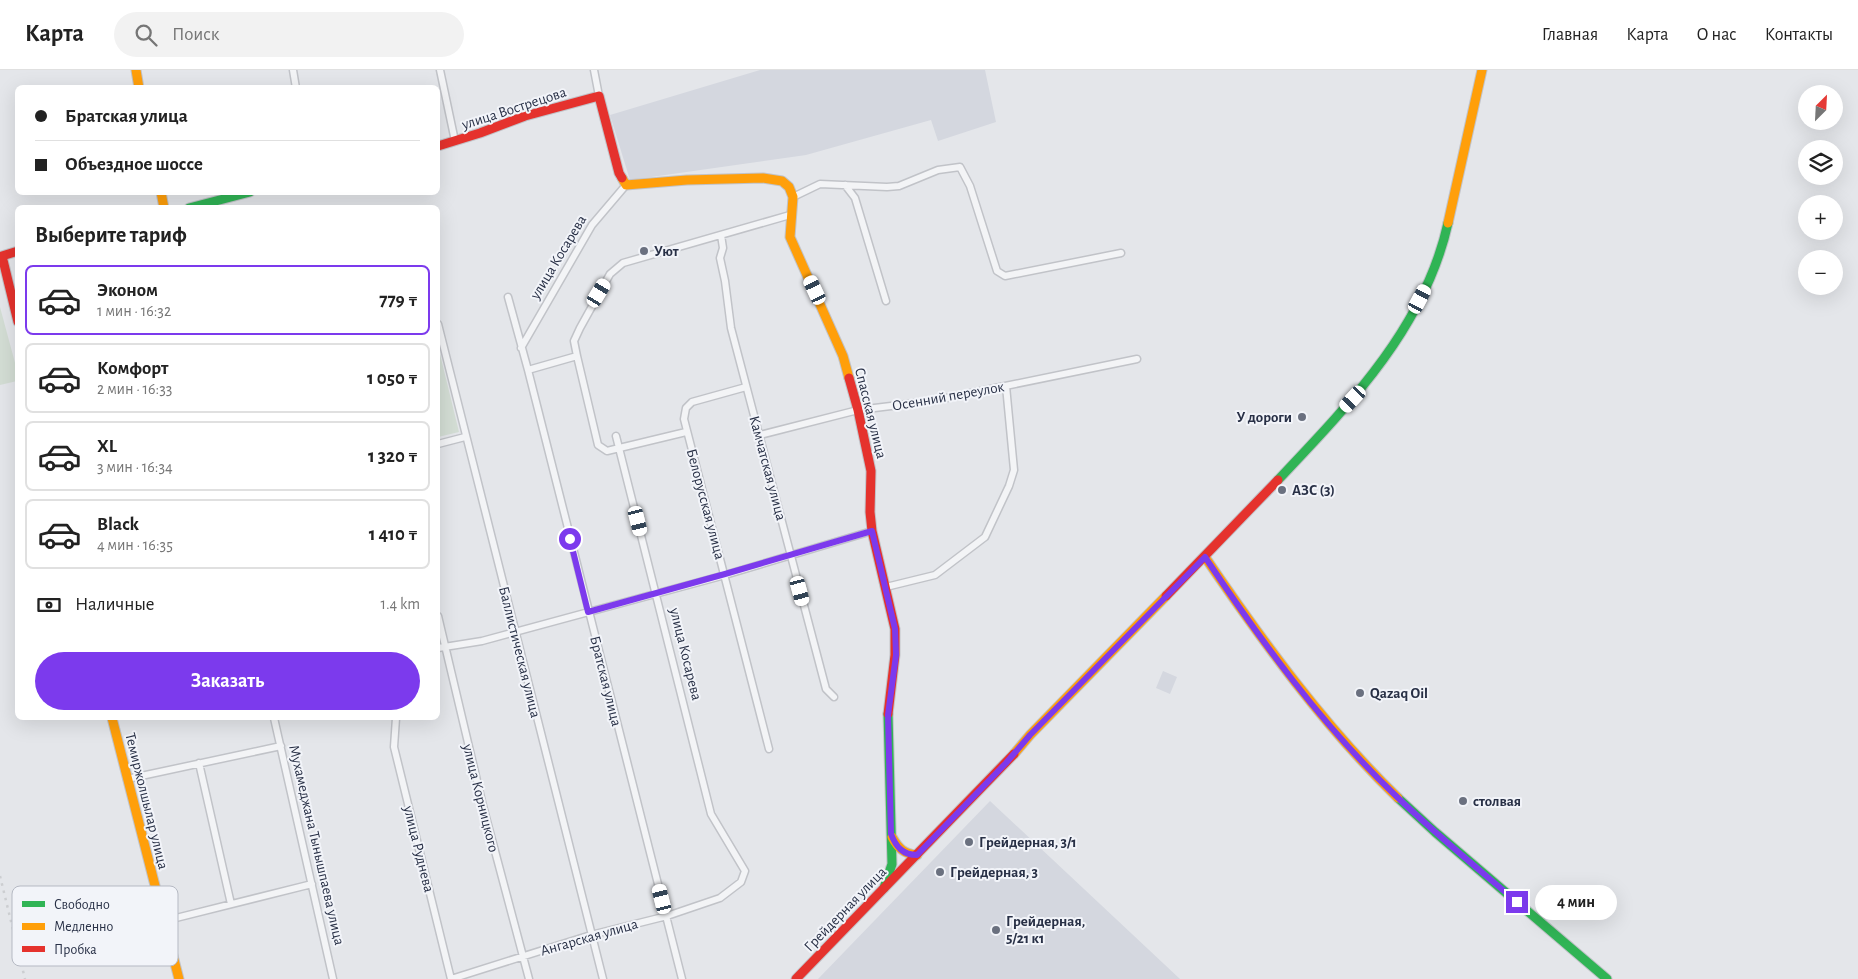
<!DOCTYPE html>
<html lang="ru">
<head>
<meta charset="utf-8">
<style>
	body { margin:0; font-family:"Alegreya Sans",sans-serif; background:#f2f2f2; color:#222; height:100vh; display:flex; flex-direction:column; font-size:19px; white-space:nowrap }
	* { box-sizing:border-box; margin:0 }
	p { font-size:16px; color:#767676 }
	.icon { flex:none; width:28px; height:28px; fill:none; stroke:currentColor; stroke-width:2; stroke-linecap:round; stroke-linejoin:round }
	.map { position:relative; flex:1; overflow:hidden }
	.sheet { position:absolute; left:15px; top:135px; width:425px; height:515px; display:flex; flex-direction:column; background:#fff; border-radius:8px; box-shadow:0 5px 20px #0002 }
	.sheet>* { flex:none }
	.guide { position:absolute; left:15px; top:15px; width:425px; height:110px; border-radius:8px; box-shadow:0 5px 20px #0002; display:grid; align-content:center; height:110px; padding:0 20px; background:#fff }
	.needle { width:32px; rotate:24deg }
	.fabs { position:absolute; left:1798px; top:15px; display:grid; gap:10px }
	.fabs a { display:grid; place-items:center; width:45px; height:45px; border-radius:50%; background:#fff; box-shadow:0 5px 20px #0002; font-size:25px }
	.end { position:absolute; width:22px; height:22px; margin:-11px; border:6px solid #7c3aed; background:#fff; box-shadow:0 0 0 2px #fff }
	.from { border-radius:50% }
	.bubble { position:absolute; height:35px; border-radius:18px; background:#fff; box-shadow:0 5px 20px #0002; font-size:16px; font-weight:700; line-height:35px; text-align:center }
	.car { position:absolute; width:15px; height:30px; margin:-15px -8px; border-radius:6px; box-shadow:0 0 4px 1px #0007; background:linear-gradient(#fff 24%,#345 0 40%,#fff 0 76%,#345 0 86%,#fff 0) }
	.guide b { display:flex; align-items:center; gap:18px; height:48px; font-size:19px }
	.guide b+b { border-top:1px solid #e0e0e0 }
	.guide i { width:12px; height:12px; background:#222 }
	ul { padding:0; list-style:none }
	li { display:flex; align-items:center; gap:15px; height:70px; margin:0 10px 8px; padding:0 10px; border:2px solid #e0e0e0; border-radius:8px }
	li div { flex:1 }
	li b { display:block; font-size:19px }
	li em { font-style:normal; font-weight:700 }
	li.selected { border-color:#7c3aed }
	li>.icon { width:45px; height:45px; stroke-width:1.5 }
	h2 { padding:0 20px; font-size:22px; line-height:60px }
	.pay { display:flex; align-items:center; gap:12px; height:55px; padding:0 20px; font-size:19px }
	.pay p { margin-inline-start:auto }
	.action { display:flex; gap:10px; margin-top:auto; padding:10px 20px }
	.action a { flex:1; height:58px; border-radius:30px; background:#7c3aed; color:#fff; font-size:20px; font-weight:700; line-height:58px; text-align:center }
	header { display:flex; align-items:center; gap:30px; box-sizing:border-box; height:70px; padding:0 25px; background:#fff; border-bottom:1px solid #e0e0e0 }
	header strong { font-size:24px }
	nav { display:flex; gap:28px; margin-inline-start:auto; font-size:18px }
	.search { width:350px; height:45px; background:#f2f2f2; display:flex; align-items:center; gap:12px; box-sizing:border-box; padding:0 18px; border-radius:28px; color:#767676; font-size:19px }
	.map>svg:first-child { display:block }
	.built { fill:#d4d7df }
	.green { fill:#d3ddd4 }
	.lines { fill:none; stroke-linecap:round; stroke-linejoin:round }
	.street-casing { stroke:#c1c3c8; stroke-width:9 }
	.fast-casing { stroke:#c1c3c8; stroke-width:11 }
	.slow-casing { stroke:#c1c3c8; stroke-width:11 }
	.jam-casing { stroke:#c1c3c8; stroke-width:11 }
	.street { stroke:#f3f4f6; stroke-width:6 }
	.fast { stroke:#30b455; stroke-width:9 }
	.slow { stroke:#ff9f0a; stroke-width:9 }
	.jam { stroke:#e5322d; stroke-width:9 }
	.rail { stroke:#ccced1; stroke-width:2.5; stroke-dasharray:2.5 5; stroke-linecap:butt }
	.route { stroke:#7c3aed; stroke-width:6 }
	.poi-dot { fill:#6a707f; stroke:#f2f4f9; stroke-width:2 }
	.labels { text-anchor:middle; stroke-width:4; stroke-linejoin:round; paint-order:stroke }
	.street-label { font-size:15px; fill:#283046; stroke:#f2f4f9 }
	.poi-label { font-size:15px; font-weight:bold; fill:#283046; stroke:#f2f4f9; text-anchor:start }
	.key { fill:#f2f4f9; stroke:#b5b9c3; stroke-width:1 }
	.key-label { font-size:14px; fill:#283046 }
</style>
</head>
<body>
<header>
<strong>Карта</strong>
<div class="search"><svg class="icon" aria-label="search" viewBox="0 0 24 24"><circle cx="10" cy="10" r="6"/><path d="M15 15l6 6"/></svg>Поиск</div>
<nav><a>Главная</a><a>Карта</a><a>О нас</a><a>Контакты</a></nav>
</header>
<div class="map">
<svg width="1858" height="909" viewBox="0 0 1858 909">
	<rect width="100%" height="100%" fill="#e4e6ea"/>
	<path class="built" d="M 760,0 L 985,0 L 996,52 L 938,71 L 931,50 L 806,85 L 630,110 L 610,45 Z
		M 1163,601 L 1177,607 L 1170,624 L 1156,618 Z
		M 990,731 L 1180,909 L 818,909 Z"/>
	<path class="green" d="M 0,237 L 18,304 L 17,311 L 0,315 Z
		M 438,276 L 459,362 L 438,367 Z"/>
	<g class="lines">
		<defs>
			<path id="street" d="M 293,0 L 296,18
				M 440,0 L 455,71
				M 594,0 L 599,26
				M 845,115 L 855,128 L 886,231
				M 793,127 L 820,114 L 887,117 L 899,116 L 938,100 L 960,97 L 970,116 L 997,201 L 1005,206 L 1121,183
				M 721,165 L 723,178 L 720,188 L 725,211 L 731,258 L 826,619 L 834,627
				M 508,227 L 528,300 L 682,909
				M 438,254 L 603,909
				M 521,278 L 592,155 L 626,115
				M 577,286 L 598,375 L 607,381 L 686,362
				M 528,300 L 577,286 L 574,271 L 580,258 L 610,204 L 623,193 L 790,145
				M 746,317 L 692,332 L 686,338 L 684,349 L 769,679
				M 760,365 L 858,340 L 932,331 L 1137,289
				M 438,374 L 465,367
				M 886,517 L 935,505 L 985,467 L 1009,416 L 1014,400 L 1006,316
				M 438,546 L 483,736 L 529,909
				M 438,578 L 482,571 L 725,505 L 872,461
				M 274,648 L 333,909
				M 396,648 L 394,677 L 451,909 L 591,865 L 667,846 L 720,828 L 741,812 L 745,801 L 711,744 L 616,366
				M 199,693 L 231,834
				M 127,709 L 281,676
				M 164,851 L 312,814"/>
			<path id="fast" d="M 189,138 L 250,122
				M 1278,410 C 1349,335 1425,257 1448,153
				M 1398,728 L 1435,762 L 1607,909
				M 884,818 L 892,794 L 888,644"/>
			<path id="slow" d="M 136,0 L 139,18
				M 622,108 L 626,115 L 687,110 L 763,108 L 782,111 L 789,117 L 793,127 L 790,167 L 843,286 L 849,308
				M 161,122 L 164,138
				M 1448,153 L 1482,0
				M 1205,487 C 1263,572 1324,656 1398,728
				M 112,648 L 179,909
				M 1014,684 L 1030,665 L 1166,526
				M 892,767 C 898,778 904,784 917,785"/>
			<path id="jam" d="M 438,76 L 480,63 L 525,46 L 599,26 L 619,103 L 622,108
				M 18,181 L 2,186 L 18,252
				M 849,308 L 858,340 L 871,401 L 870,442 L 872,461 L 895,559 L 895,585 L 888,644
				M 1166,526 L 1278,410
				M 796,909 L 1014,684"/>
		</defs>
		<use href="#street" class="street-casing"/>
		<use href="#fast" class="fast-casing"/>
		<use href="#slow" class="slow-casing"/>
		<use href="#jam" class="jam-casing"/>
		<use href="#street" class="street"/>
		<use href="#fast" class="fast"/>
		<use href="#slow" class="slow"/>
		<use href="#jam" class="jam"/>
		<path class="rail" d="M 0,806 L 25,909"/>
	</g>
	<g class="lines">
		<path class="route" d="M 570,469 L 588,542 L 725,504 L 872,461 L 895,559 L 896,585 L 888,645 L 891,764 C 896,777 903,785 917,785 L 1006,693 L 1030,665 L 1205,487 C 1261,571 1321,654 1394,724 C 1433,762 1476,797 1517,832"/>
	</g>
	<g class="poi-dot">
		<circle cx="644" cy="181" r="5"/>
		<circle cx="1302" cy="347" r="5"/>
		<circle cx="1282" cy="420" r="5"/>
		<circle cx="1360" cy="623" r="5"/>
		<circle cx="1463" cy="731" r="5"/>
		<circle cx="969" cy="772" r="5"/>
		<circle cx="940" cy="802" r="5"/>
		<circle cx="996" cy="860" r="5"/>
	</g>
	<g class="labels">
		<g class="street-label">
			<text transform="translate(514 38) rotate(-18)" y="5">улица Вострецова</text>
			<text transform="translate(558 187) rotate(-59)" y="5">улица Косарева</text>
			<text transform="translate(948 326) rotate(-10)" y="5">Осенний переулок</text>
			<text transform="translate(871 343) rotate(76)" y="5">Спасская улица</text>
			<text transform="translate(768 398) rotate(75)" y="5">Камчатская улица</text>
			<text transform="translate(706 434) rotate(75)" y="5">Белорусская улица</text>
			<text transform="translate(520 582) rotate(76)" y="5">Баллистическая улица</text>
			<text transform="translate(686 584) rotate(76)" y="5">улица Косарева</text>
			<text transform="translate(606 611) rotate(76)" y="5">Братская улица</text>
			<text transform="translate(481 728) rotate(76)" y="5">улица Корницкого</text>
			<text transform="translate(147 731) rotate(76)" y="5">Темиржолшылар улица</text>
			<text transform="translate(317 775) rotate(77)" y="5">Мухамеджана Тынышпаева улица</text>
			<text transform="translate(419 779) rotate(76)" y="5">улица Руднева</text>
			<text transform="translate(845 839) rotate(-46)" y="5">Грейдерная улица</text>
			<text transform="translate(589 867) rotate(-16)" y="5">Ангарская улица</text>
		</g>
		<g class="poi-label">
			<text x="654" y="186">Уют</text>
			<text x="1292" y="352" text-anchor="end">У дороги</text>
			<text x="1292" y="425">АЗС (3)</text>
			<text x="1370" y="628">Qazaq Oil</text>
			<text x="1473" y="736">столвая</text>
			<text x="979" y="777">Грейдерная, 3/1</text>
			<text x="950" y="807">Грейдерная, 3</text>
			<text x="1006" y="856">Грейдерная,<tspan x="1006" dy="17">5/21 к1</tspan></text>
		</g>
	</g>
	<rect x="12" y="816" width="166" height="80" rx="8" class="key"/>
	<rect x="22" y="831" width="23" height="6" fill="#30b455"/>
	<rect x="22" y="853" width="23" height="7" fill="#ff9f0a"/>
	<rect x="22" y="876" width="23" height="6" fill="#e5322d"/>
	<g class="key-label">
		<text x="54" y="839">Свободно</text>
		<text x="54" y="861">Медленно</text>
		<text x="54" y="884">Пробка</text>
	</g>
</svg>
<div class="fabs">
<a><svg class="needle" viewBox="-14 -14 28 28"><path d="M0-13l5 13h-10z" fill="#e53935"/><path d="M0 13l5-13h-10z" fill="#767676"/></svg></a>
<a><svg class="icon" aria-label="layers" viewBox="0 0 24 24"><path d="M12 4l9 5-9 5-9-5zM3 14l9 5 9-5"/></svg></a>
<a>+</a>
<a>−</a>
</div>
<i class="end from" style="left:570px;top:469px"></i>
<i class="end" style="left:1517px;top:832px"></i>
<div class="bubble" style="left:1535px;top:815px;width:82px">4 мин</div>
<i class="car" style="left:815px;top:220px;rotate:335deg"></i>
<i class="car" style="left:599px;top:223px;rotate:31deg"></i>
<i class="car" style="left:1420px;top:229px;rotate:28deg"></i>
<i class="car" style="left:1353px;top:329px;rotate:223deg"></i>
<i class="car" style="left:638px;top:451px;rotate:166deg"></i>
<i class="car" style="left:800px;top:521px;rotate:165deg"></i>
<i class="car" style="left:662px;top:829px;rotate:346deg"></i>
<div class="guide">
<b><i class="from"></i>Братская улица</b>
<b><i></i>Объездное шоссе</b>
</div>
<section class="sheet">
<h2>Выберите тариф</h2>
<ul>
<li class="selected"><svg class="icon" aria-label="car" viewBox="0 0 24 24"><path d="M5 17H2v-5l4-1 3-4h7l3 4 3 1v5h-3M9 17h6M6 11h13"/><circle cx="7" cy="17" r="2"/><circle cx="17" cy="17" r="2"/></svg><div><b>Эконом</b><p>1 мин · 16:32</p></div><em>779 ₸</em></li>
<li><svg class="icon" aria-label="car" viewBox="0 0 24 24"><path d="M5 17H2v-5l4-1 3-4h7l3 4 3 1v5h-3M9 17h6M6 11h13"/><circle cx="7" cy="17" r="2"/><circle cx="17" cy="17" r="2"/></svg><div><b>Комфорт</b><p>2 мин · 16:33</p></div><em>1 050 ₸</em></li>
<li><svg class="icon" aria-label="car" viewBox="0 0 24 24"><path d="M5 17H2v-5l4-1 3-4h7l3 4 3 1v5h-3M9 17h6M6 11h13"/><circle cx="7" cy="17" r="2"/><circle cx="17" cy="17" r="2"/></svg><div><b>XL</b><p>3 мин · 16:34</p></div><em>1 320 ₸</em></li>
<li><svg class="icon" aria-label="car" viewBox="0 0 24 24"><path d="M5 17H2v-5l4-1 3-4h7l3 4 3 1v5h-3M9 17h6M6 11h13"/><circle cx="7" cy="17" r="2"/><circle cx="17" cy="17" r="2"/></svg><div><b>Black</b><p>4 мин · 16:35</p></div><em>1 410 ₸</em></li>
</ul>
<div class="pay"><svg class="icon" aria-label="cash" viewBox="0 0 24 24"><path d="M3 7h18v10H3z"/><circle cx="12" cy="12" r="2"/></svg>Наличные<p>1.4 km</p></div>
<div class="action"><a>Заказать</a></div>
</section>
</div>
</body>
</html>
